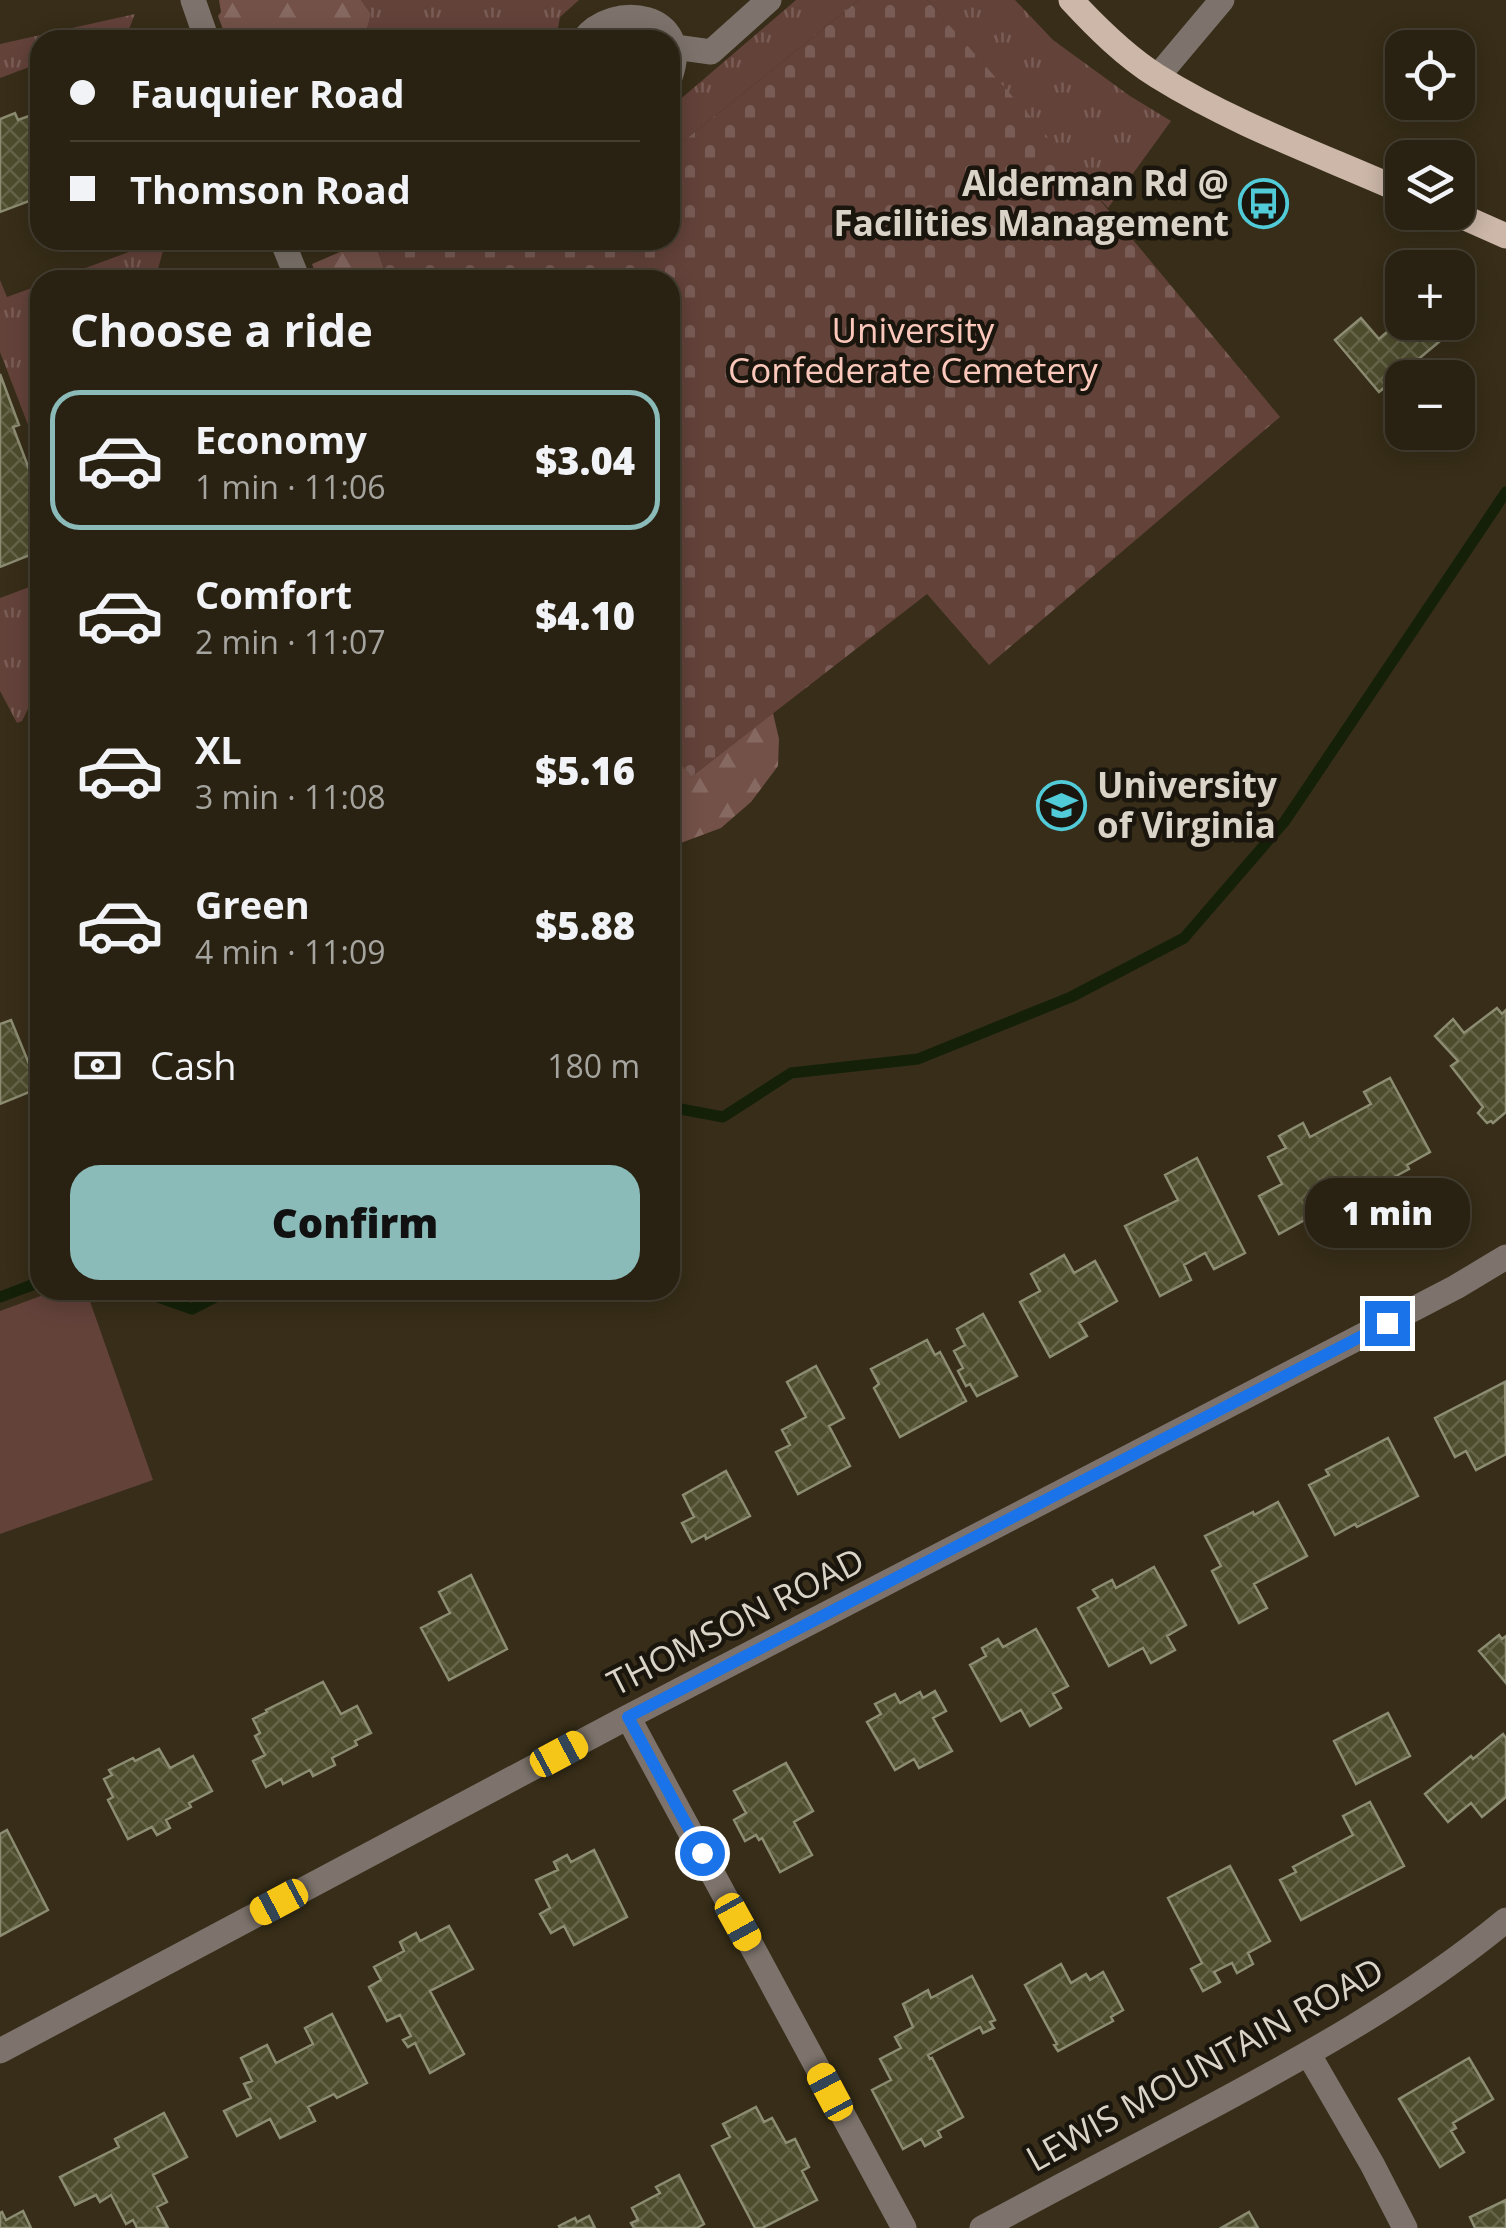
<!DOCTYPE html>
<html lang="en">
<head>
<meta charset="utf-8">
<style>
	body { margin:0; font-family:"Open Sans",sans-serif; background:#352f20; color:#f1f3f6; height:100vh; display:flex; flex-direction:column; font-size:38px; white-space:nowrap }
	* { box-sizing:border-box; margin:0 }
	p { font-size:32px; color:#a5a49f }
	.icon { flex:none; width:55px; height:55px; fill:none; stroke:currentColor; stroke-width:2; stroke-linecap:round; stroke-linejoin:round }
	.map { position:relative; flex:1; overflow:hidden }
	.drawer { position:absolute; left:30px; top:270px; width:650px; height:1030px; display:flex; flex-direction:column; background:#292212; border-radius:30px; box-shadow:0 5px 25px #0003,0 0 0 2px #453f32 }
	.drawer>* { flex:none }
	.top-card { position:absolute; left:30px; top:30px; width:650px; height:220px; border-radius:30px; box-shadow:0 5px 25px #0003,0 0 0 2px #453f32; display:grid; align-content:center; height:220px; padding:0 40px; background:#292212 }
	.buttons { position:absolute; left:1385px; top:30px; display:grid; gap:20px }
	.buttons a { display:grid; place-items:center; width:90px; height:90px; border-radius:20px; background:#292212; box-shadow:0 5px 25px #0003,0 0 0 2px #453f32; font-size:50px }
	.end { position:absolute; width:45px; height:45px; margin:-22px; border:12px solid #1a73e8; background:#fff; box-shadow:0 0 0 5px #fff }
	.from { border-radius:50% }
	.bubble { position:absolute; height:70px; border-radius:30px; background:#292212; box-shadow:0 5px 25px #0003,0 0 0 2px #453f32; font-size:32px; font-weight:800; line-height:70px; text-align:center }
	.car { position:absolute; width:30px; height:60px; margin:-30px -15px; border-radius:12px; box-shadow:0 0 8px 2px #0007; background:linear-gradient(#f5c518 24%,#345 0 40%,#f5c518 0 76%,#345 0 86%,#f5c518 0) }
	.top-card b { display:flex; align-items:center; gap:35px; height:95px; font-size:38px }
	.top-card b+b { border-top:2px solid #453f32 }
	.top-card i { width:25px; height:25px; background:#f1f3f6 }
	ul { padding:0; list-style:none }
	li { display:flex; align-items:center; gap:30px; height:140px; margin:0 20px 15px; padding:0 20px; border:5px solid transparent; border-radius:30px }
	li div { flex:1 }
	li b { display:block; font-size:38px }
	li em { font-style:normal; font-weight:800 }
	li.current { border-color:#8bbbb9 }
	li>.icon { width:90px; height:90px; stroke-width:1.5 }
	h2 { padding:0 40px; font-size:45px; line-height:120px }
	.pay { display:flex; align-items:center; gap:25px; height:110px; padding:0 40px; font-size:38px }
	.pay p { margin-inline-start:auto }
	.action { display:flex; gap:20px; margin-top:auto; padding:20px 40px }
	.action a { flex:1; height:115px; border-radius:30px; background:#8bbbb9; color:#111; font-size:40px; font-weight:800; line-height:115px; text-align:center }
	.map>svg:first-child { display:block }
	.grass { fill:url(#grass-tufts) }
	.forest { fill:url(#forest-firs) }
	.cemetery { fill:url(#cemetery-stones) }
	.green { fill:#63423a }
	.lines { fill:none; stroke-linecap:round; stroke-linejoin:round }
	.stream { stroke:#142108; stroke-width:11 }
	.building { fill:url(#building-cross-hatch); stroke:#8c8c72; stroke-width:2.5 }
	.minor { stroke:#7d736c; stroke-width:25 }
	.major { stroke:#ccb7a8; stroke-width:25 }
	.route { stroke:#1a73e8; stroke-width:12 }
	.labels { text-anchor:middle; stroke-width:9; stroke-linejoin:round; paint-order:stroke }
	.poi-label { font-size:35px; font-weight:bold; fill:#dad3c7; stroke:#1a160d; text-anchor:end }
	.park-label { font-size:35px; fill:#fcc8bb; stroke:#1a160d }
	.street-label { font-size:35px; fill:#dad3c7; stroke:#1a160d }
</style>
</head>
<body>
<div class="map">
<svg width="1506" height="2228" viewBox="0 0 1506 2228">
	<defs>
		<pattern id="grass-tufts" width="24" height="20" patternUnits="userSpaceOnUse" patternTransform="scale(2.5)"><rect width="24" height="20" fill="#63423a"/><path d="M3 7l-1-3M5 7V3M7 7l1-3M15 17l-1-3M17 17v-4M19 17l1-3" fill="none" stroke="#795c55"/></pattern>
		<pattern id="forest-firs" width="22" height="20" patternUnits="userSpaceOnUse" patternTransform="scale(2.5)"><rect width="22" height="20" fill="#735148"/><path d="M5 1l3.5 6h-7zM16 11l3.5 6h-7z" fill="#866961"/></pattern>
		<pattern id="cemetery-stones" width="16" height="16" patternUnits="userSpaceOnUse" patternTransform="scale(2.5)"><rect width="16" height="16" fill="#63423a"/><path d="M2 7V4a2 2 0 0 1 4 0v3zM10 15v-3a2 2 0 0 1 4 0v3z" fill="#795c55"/></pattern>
		<pattern id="building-cross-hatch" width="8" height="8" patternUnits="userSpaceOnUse" patternTransform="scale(2.5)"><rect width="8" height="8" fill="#4d4c2d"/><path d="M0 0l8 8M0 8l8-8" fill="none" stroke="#66654a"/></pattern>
	</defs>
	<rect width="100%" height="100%" fill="#372d18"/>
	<path class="grass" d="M 361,0 L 579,0 L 560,17 L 556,40 L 364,40 L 371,14 Z
		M 796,0 L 859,0 L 670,152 L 670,108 Z
		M 927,0 L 1015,0 L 1053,40 L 1130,96 L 1171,121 L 1108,208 Z
		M 135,14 L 129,29 L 99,40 L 40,40 L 40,63 L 0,78 L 0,44 Z
		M 134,240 L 166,240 L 155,280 L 53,280 L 137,249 Z
		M 0,280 L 7,297 L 40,285 L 40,456 L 0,352 Z
		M 40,583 C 40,630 46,680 22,721 L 17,723 L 0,691 L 0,598 Z"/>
	<path class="forest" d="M 219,0 L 361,0 L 371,14 L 364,40 L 227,40 L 218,16 L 221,12 Z
		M 336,240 L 374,240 L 388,280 L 318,280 L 312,264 L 340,252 Z
		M 773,713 L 779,739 L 778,766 L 751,802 L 721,828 L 670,847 L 670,749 L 691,777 Z"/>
	<path class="cemetery" d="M 859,0 L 927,0 L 1036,123 L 1280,417 L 989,665 L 927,594 L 691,777 L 670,749 L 670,280 L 388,280 L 374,240 L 670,240 L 670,152 Z"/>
	<path class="green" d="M 57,1290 L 86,1290 L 153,1480 L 0,1534 L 0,1311 Z"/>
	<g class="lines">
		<path class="stream" d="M 670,1107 L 723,1117 L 791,1073 L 918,1059 L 1071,997 L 1184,938 L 1285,821 L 1506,492
			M 138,1290 L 192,1309 L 229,1290
			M 0,1297 L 40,1282"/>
	</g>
	<path class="building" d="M 40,112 L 40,197 L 0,212 L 0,119 L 15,113 L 18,120 Z
		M 1361,318 L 1379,339 L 1402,319 L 1402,322 L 1425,322 L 1440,341 L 1379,392 L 1335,340 Z
		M 0,374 L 19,425 L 13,427 L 40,498 L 40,551 L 0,567 Z
		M 1497,1008 L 1502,1014 L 1506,1010 L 1506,1112 L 1493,1123 L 1491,1121 L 1487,1123 L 1478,1113 L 1483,1107 L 1451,1066 L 1458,1061 L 1435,1036 L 1453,1019 L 1464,1033 Z
		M 11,1020 L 39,1088 L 0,1104 L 0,1024 Z
		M 1390,1078 L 1430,1152 L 1407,1165 L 1409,1169 L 1344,1204 L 1341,1200 L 1279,1234 L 1259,1196 L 1282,1184 L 1268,1157 L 1286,1148 L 1279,1136 L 1303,1123 L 1310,1137 L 1371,1104 L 1364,1092 Z
		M 1197,1158 L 1245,1253 L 1214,1269 L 1205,1253 L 1184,1265 L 1191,1280 L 1160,1296 L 1125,1226 L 1178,1200 L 1165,1175 Z
		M 1064,1255 L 1074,1273 L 1095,1261 L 1117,1301 L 1079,1323 L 1087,1336 L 1050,1357 L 1020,1302 L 1040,1291 L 1031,1274 Z
		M 983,1314 L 1017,1376 L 977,1396 L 970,1384 L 966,1386 L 958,1371 L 963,1368 L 954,1351 L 965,1345 L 957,1329 Z
		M 927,1340 L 935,1355 L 940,1352 L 966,1401 L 900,1437 L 874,1388 L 879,1384 L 871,1369 Z
		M 816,1366 L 844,1418 L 829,1426 L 850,1466 L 798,1494 L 776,1452 L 790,1445 L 782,1430 L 806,1417 L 787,1382 Z
		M 1505,1382 L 1506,1454 L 1476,1470 L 1466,1451 L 1455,1457 L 1435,1418 Z
		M 1388,1438 L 1418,1496 L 1357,1527 L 1355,1524 L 1335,1535 L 1309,1485 L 1329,1475 L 1326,1470 Z
		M 726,1471 L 750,1516 L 706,1539 L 705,1535 L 692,1542 L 682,1523 L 694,1517 L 683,1495 Z
		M 1278,1502 L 1307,1556 L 1254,1584 L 1267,1608 L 1239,1623 L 1212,1571 L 1221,1566 L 1205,1536 L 1253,1512 L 1254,1515 Z
		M 1154,1567 L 1186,1625 L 1167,1636 L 1175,1650 L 1151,1663 L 1143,1648 L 1109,1666 L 1078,1608 L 1098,1597 L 1093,1590 L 1112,1580 L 1116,1588 Z
		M 471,1575 L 507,1649 L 449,1680 L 421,1628 L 450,1613 L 439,1592 Z
		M 1036,1629 L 1068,1686 L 1053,1694 L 1061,1708 L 1030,1726 L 1021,1710 L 1001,1721 L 970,1665 L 986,1656 L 982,1648 L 998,1639 L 1003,1647 Z
		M 1499,1635 L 1502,1639 L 1506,1636 L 1506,1683 L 1479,1651 Z
		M 323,1682 L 341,1714 L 357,1706 L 371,1733 L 355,1741 L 357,1745 L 332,1758 L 335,1765 L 313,1776 L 310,1770 L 283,1784 L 281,1779 L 266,1787 L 253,1761 L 265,1755 L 255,1736 L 260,1733 L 253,1719 L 267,1712 L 266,1710 Z
		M 935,1691 L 946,1711 L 933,1718 L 952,1751 L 919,1768 L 914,1759 L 895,1770 L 867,1722 L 881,1714 L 875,1704 L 895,1694 L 900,1703 L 920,1692 L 923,1698 Z
		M 1388,1713 L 1410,1756 L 1356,1784 L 1334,1741 Z
		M 1503,1734 L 1506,1738 L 1506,1797 L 1482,1817 L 1471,1803 L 1448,1822 L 1425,1794 L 1471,1756 L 1473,1759 Z
		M 159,1749 L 170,1768 L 193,1756 L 212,1791 L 189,1803 L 191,1807 L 166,1820 L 170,1828 L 157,1835 L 152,1827 L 128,1839 L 108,1800 L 113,1797 L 104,1779 L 112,1775 L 109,1770 L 133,1758 L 135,1761 Z
		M 786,1763 L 813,1811 L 794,1822 L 812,1855 L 780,1872 L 762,1838 L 759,1840 L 756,1835 L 745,1841 L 734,1820 L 746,1813 L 734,1791 Z
		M 1370,1802 L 1404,1866 L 1301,1920 L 1280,1880 L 1296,1872 L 1293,1867 L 1353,1835 L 1343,1816 Z
		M 7,1830 L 48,1910 L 0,1936 L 0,1834 Z
		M 594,1850 L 627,1917 L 574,1945 L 564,1926 L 551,1933 L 540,1914 L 550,1908 L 536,1880 L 558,1870 L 554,1862 L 567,1855 L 571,1862 Z
		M 1230,1866 L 1270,1941 L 1248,1953 L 1253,1964 L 1237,1973 L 1232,1963 L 1214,1972 L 1220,1982 L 1203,1991 L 1191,1969 L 1202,1963 L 1168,1898 Z
		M 449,1926 L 473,1969 L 430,1991 L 464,2054 L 430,2073 L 415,2043 L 408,2047 L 403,2040 L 411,2036 L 400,2015 L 387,2021 L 369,1987 L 381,1980 L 374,1967 L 404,1951 L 400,1942 L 416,1933 L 420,1941 Z
		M 1061,1964 L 1071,1983 L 1086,1974 L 1090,1980 L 1103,1972 L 1123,2010 L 1111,2017 L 1113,2021 L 1058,2051 L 1054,2045 L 1057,2044 L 1025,1985 Z
		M 972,1976 L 995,2020 L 990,2022 L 994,2028 L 983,2033 L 980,2027 L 928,2055 L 930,2059 L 932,2058 L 963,2117 L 938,2131 L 941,2137 L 925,2146 L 921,2139 L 903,2149 L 872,2090 L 891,2080 L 880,2059 L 901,2048 L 895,2037 L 913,2027 L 903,2004 L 928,1990 L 931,1998 Z
		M 332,2014 L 367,2083 L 337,2098 L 334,2094 L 308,2107 L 315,2121 L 280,2138 L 270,2119 L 237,2136 L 224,2111 L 251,2098 L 244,2084 L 252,2081 L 241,2058 L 267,2045 L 276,2063 L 313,2044 L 305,2028 Z
		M 1469,2058 L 1493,2099 L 1453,2123 L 1456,2128 L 1451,2131 L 1464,2152 L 1440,2167 L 1399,2099 Z
		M 756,2107 L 764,2122 L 772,2118 L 786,2143 L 795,2139 L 809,2167 L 802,2171 L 817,2200 L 762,2228 L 755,2228 L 712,2146 L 730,2137 L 723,2124 Z
		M 164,2113 L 187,2157 L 153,2175 L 167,2202 L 157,2207 L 168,2228 L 137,2228 L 133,2220 L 126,2224 L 111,2195 L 100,2202 L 96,2195 L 75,2205 L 60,2177 L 119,2147 L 115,2139 Z
		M 679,2175 L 704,2224 L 697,2228 L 634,2228 L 631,2223 L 638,2220 L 632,2208 L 660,2193 L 656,2187 Z
		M 1506,2200 L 1506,2228 L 1475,2228 L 1470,2217 Z
		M 23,2211 L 31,2228 L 0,2228 L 0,2213 L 2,2212 L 6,2220 Z
		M 1249,2212 L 1258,2228 L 1221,2228 Z
		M 589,2216 L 595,2228 L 560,2228 L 559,2226 L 575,2218 L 577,2222 Z"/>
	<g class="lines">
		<path class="minor" d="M 193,0 L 207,40
			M 583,40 C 613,0 694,13 670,77
			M 675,47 L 711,52 L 769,0
			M 1158,76 L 1222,0
			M 282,240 L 298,280
			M 628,1717 L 904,2228
			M 0,2051 L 628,1717 L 1456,1287 L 1506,1257
			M 1309,2055 L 1372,2164 L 1405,2228
			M 982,2228 C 1051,2191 1121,2154 1190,2118 C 1301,2059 1409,2000 1506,1920"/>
		<path class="major" d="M 1071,0 C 1097,28 1125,56 1157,76 C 1234,124 1321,155 1402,191
			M 1452,212 L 1506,236"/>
	</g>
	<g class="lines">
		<path class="route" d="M 702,1853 L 628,1717 L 1387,1323"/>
	</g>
	<defs>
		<symbol id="bus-ring" viewBox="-11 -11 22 22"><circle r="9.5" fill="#1a160d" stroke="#52cbd9" stroke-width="1.5"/><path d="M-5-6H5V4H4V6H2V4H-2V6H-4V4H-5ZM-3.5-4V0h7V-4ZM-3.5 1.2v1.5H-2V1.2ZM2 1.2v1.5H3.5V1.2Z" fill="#52cbd9"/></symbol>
		<symbol id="university-ring" viewBox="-11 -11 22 22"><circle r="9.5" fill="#1a160d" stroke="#52cbd9" stroke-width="1.5"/><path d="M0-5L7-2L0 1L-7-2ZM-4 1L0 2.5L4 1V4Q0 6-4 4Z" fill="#52cbd9"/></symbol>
	</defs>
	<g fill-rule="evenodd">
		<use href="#bus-ring" x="1236" y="176" width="55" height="55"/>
		<use href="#university-ring" x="1034" y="778" width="55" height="55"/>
	</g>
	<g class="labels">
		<g class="poi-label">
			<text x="1229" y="196">Alderman Rd @<tspan x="1229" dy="40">Facilities Management</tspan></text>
			<text x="1097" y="798" text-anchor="start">University<tspan x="1097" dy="40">of Virginia</tspan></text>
		</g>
		<g class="park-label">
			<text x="913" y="343">University<tspan x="913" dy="40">Confederate Cemetery</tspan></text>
		</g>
		<g class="street-label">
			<text transform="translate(736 1622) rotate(-27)" y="12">THOMSON ROAD</text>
			<text transform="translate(1205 2065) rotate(-29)" y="12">LEWIS MOUNTAIN ROAD</text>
		</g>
	</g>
</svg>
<div class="buttons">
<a><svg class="icon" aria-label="locate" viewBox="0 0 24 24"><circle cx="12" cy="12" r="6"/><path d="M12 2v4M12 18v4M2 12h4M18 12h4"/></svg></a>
<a><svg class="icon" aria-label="layers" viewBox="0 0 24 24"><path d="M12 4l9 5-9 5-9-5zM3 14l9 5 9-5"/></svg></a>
<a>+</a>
<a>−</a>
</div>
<i class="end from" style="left:702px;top:1853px"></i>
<i class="end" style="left:1387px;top:1323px"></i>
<div class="bubble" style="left:1305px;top:1178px;width:165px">1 min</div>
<i class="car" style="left:559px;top:1754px;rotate:62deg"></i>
<i class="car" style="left:279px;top:1902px;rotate:242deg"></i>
<i class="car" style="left:738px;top:1922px;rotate:151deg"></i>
<i class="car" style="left:830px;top:2092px;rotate:332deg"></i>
<div class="top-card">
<b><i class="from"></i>Fauquier Road</b>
<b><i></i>Thomson Road</b>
</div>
<section class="drawer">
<h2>Choose a ride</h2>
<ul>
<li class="current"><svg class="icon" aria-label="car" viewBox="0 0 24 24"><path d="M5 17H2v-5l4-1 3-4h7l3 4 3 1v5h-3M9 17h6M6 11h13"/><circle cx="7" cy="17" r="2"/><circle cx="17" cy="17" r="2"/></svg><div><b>Economy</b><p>1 min · 11:06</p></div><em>$3.04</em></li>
<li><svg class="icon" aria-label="car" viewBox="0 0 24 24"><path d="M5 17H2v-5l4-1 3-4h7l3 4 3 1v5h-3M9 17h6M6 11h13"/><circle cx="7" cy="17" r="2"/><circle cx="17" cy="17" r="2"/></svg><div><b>Comfort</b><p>2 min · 11:07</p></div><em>$4.10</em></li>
<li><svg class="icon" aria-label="car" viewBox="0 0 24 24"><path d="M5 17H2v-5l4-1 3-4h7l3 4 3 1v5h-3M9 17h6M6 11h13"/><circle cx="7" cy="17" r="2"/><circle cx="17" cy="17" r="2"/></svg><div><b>XL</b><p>3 min · 11:08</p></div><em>$5.16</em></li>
<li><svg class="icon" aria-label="car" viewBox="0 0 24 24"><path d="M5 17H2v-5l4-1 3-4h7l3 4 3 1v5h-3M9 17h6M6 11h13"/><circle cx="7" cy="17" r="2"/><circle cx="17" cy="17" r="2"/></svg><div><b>Green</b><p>4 min · 11:09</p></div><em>$5.88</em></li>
</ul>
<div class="pay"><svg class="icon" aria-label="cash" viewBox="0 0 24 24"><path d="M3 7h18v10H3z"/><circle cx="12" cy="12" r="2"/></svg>Cash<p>180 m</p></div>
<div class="action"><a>Confirm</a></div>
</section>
</div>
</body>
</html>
